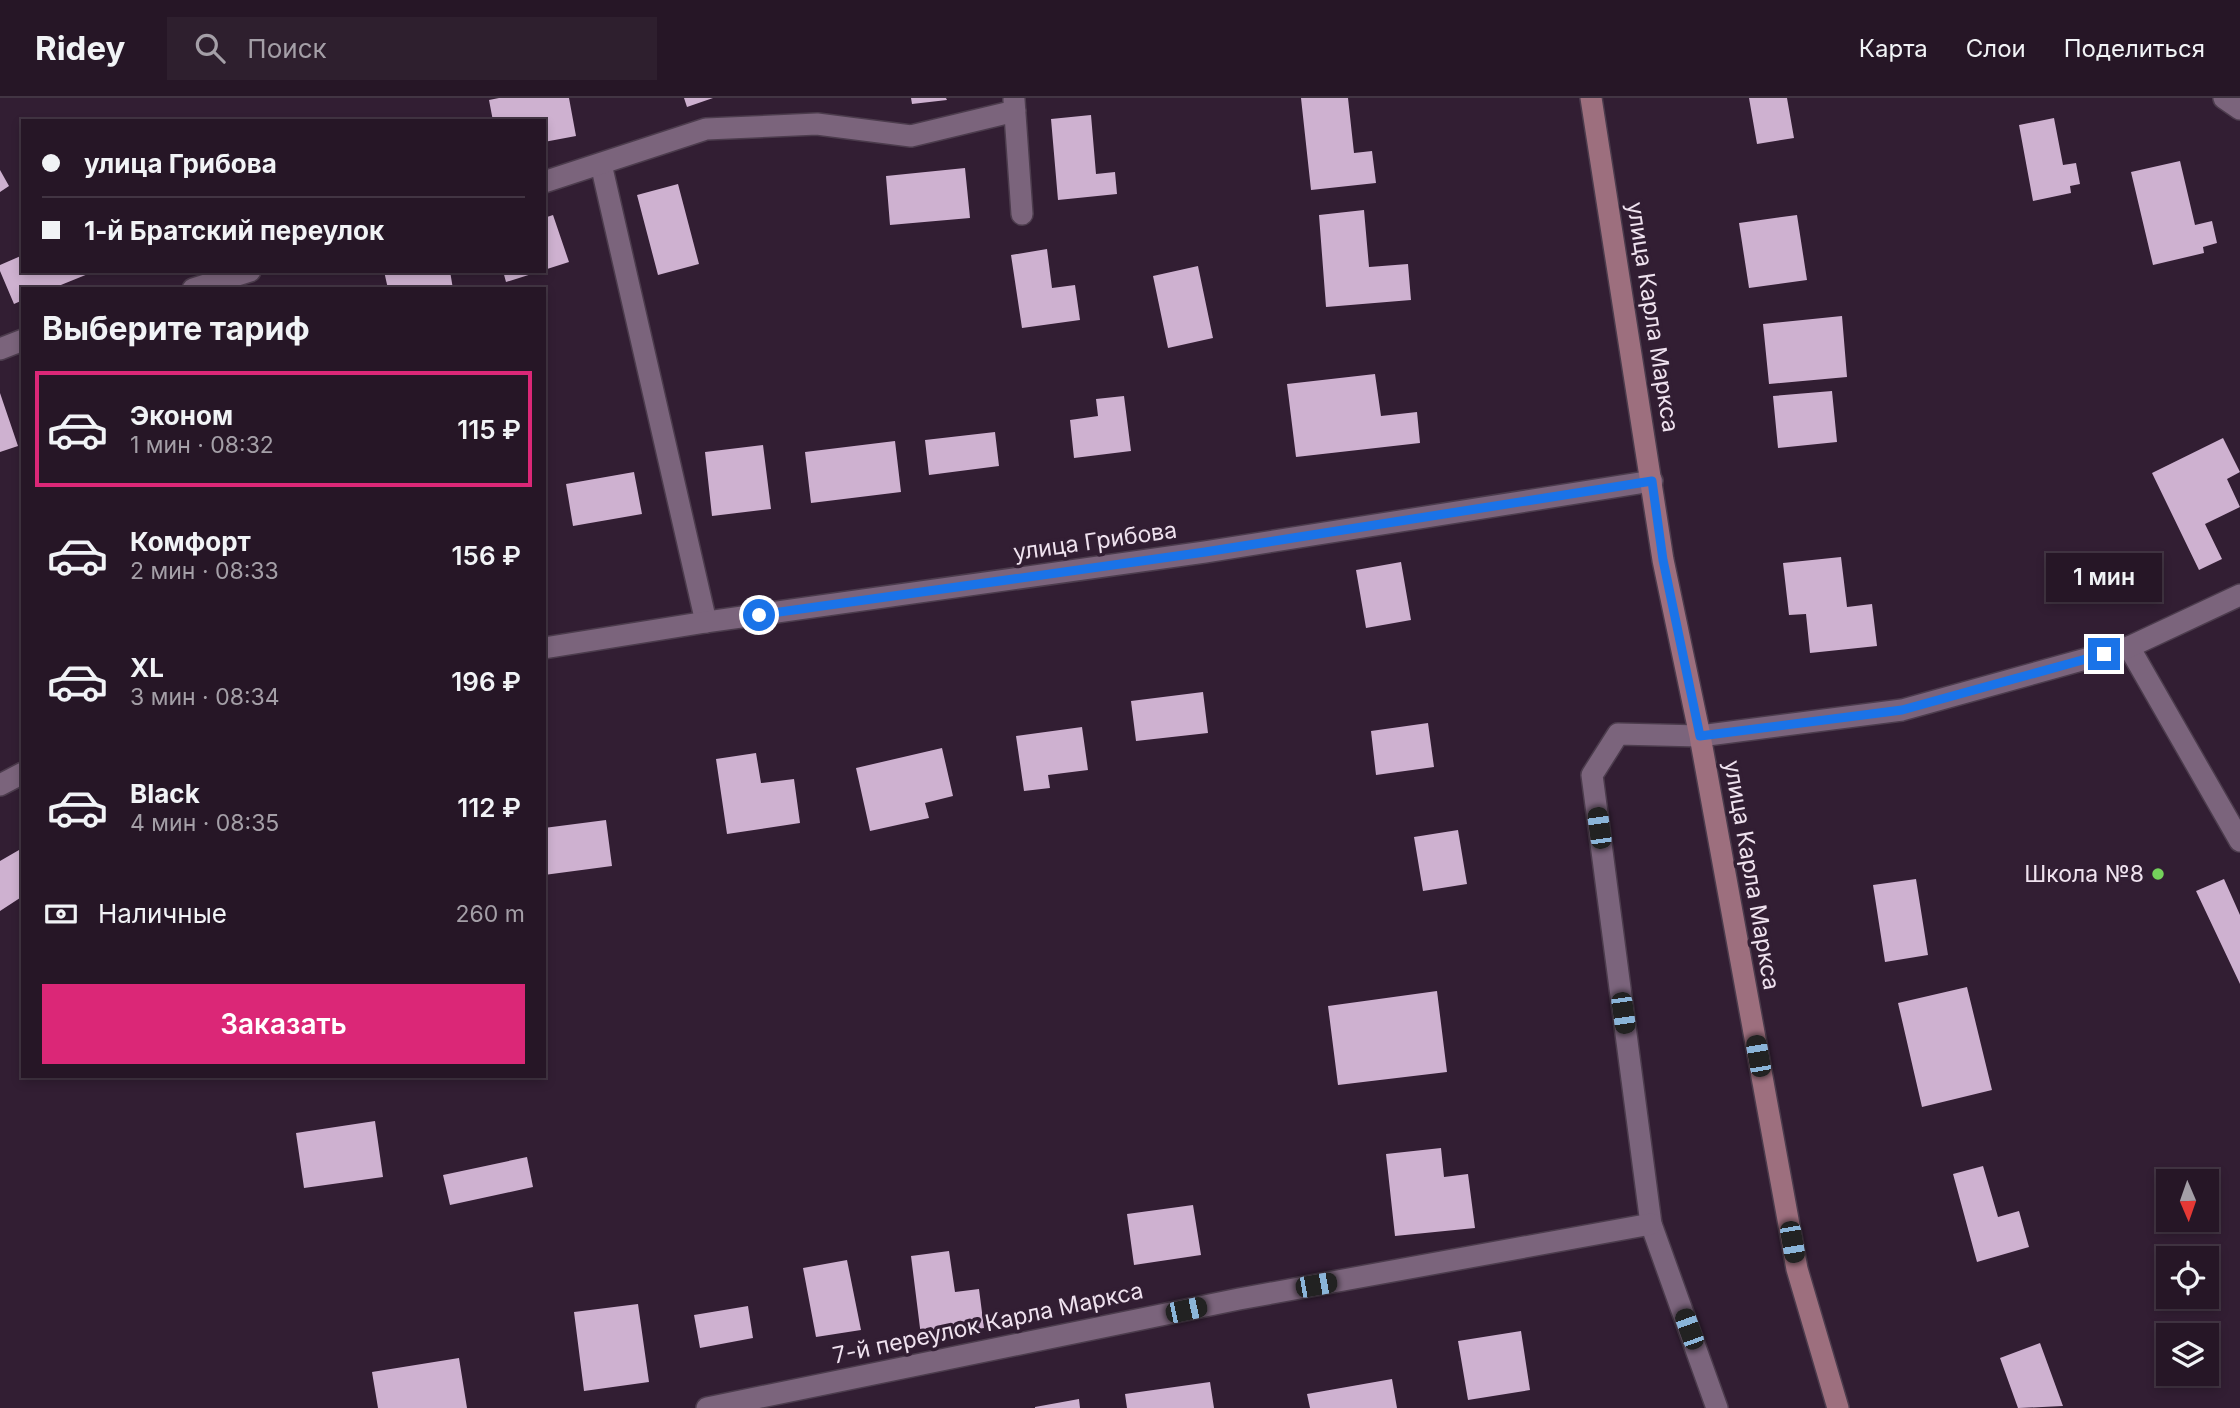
<!DOCTYPE html>
<html lang="ru">
<head>
<meta charset="utf-8">
<style>
	body { margin:0; font-family:Inter,sans-serif; background:#2e1f2e; color:#f1f3f6; height:100vh; display:flex; flex-direction:column; font-size:26px; white-space:nowrap }
	* { box-sizing:border-box; margin:0 }
	p { font-size:23px; color:#a49fa7 }
	.icon { flex:none; width:38px; height:38px; fill:none; stroke:currentColor; stroke-width:2; stroke-linecap:round; stroke-linejoin:round }
	.map { position:relative; flex:1; overflow:hidden }
	.details { position:absolute; left:21px; top:189px; width:525px; height:791px; display:flex; flex-direction:column; background:#261626; border-radius:0px; box-shadow:0 4px 10px #0003,0 0 0 2px #423543 }
	.details>* { flex:none }
	.banner { position:absolute; left:21px; top:21px; width:525px; height:154px; border-radius:0px; box-shadow:0 4px 10px #0003,0 0 0 2px #423543; display:grid; align-content:center; height:154px; padding:0 21px; background:#261626 }
	.needle { width:46px; rotate:178deg }
	.tools { position:absolute; left:2156px; top:1071px; display:grid; gap:14px }
	.tools a { display:grid; place-items:center; width:63px; height:63px; border-radius:0px; background:#261626; box-shadow:0 4px 10px #0003,0 0 0 2px #423543; font-size:35px }
	.end { position:absolute; width:32px; height:32px; margin:-16px; border:9px solid #1a73e8; background:#fff; box-shadow:0 0 0 4px #fff }
	.from { border-radius:50% }
	.bubble { position:absolute; height:49px; border-radius:0px; background:#261626; box-shadow:0 4px 10px #0003,0 0 0 2px #423543; font-size:23px; font-weight:600; line-height:49px; text-align:center }
	.car { position:absolute; width:21px; height:42px; margin:-21px -10px; border-radius:9px; box-shadow:0 0 5px 2px #0007; background:linear-gradient(#222 24%,#8ab4d8 0 40%,#222 0 76%,#8ab4d8 0 86%,#222 0) }
	.banner b { display:flex; align-items:center; gap:24px; height:66px; font-size:26px }
	.banner b+b { border-top:2px solid #423543 }
	.banner i { width:18px; height:18px; background:#f1f3f6 }
	ul { padding:0; list-style:none }
	li { display:flex; align-items:center; gap:21px; height:116px; margin:0 14px 10px; padding:0 7px; border:4px solid transparent; border-radius:0px }
	li div { flex:1 }
	li b { display:block; font-size:26px }
	li em { font-style:normal; font-weight:600 }
	li.on { border-color:#db2777 }
	li>.icon { width:63px; height:63px; stroke-width:1.5 }
	h2 { padding:0 21px; font-size:32px; line-height:84px }
	.pay { display:flex; align-items:center; gap:18px; height:77px; padding:0 21px; font-size:26px }
	.pay p { margin-inline-start:auto }
	.action { display:flex; gap:14px; margin-top:auto; padding:14px 21px }
	.action a { flex:1; height:80px; border-radius:0px; background:#db2777; color:#fff; font-size:28px; font-weight:600; line-height:80px; text-align:center }
	header { display:flex; align-items:center; gap:42px; box-sizing:border-box; height:98px; padding:0 35px; background:#261626; border-bottom:2px solid #423543 }
	header strong { font-size:33px }
	nav { display:flex; gap:38px; margin-inline-start:auto; font-size:24px }
	.search { width:490px; height:63px; background:#2e1f2e; display:flex; align-items:center; gap:18px; box-sizing:border-box; padding:0 24px; border-radius:0px; color:#a49fa7; font-size:26px }
	.map>svg:first-child { display:block }
	.building { fill:#ceb1d0 }
	.lines { fill:none; stroke-linecap:round; stroke-linejoin:round }
	.lane-casing { stroke:#4c3c4d; stroke-width:24 }
	.street-casing { stroke:#4c3c4d; stroke-width:24 }
	.secondary-casing { stroke:#4c3c4d; stroke-width:24 }
	.lane { stroke:#7b647c; stroke-width:21 }
	.street { stroke:#7b647c; stroke-width:21 }
	.secondary { stroke:#9d6f7e; stroke-width:21 }
	.route { stroke:#1a73e8; stroke-width:9 }
	.poi-dot { fill:#74d25b; stroke:#321e33; stroke-width:2.5 }
	.labels { text-anchor:middle; stroke-width:7; stroke-linejoin:round; paint-order:stroke }
	.street-label { font-size:23px; fill:#efe2ef; stroke:#321e33 }
	.poi-label { font-size:23px; fill:#efe2ef; stroke:#321e33; text-anchor:end }
</style>
</head>
<body>
<header>
<strong>Ridey</strong>
<div class="search"><svg class="icon" aria-label="search" viewBox="0 0 24 24"><circle cx="10" cy="10" r="6"/><path d="M15 15l6 6"/></svg>Поиск</div>
<nav><a>Карта</a><a>Слои</a><a>Поделиться</a></nav>
</header>
<div class="map">
<svg width="2240" height="1310" viewBox="0 0 2240 1310">
	<rect width="100%" height="100%" fill="#321e33"/>
	<path class="building" d="M 499,0 L 569,0 L 576,38 L 544,44 L 544,23 L 493,23 L 489,2 Z
		M 684,0 L 713,0 L 687,9 Z
		M 911,0 L 946,0 L 947,2 L 912,6 Z
		M 1301,0 L 1348,0 L 1354,55 L 1372,53 L 1376,85 L 1311,92 Z
		M 1749,0 L 1787,0 L 1794,40 L 1757,46 Z
		M 1091,17 L 1096,76 L 1115,74 L 1117,96 L 1058,102 L 1051,21 Z
		M 2054,20 L 2063,67 L 2076,65 L 2080,86 L 2070,88 L 2071,95 L 2033,103 L 2019,27 Z
		M 2180,63 L 2195,127 L 2212,123 L 2217,145 L 2203,149 L 2204,155 L 2153,167 L 2131,74 Z
		M 965,70 L 970,120 L 890,127 L 886,78 Z
		M 0,72 L 9,88 L 0,94 Z
		M 678,86 L 699,166 L 658,177 L 637,97 Z
		M 1364,112 L 1369,169 L 1408,166 L 1411,202 L 1326,209 L 1319,117 Z
		M 553,117 L 569,164 L 544,172 L 544,120 Z
		M 1797,117 L 1807,182 L 1749,190 L 1739,125 Z
		M 1047,151 L 1052,190 L 1075,187 L 1080,222 L 1022,230 L 1011,157 Z
		M 23,157 L 23,173 L 87,173 L 88,176 L 51,191 L 23,191 L 23,202 L 14,206 L 0,173 L 0,167 Z
		M 1198,168 L 1213,240 L 1168,250 L 1153,178 Z
		M 384,173 L 450,173 L 453,191 L 388,191 Z
		M 503,173 L 538,173 L 538,174 L 506,184 Z
		M 1842,218 L 1847,279 L 1769,286 L 1763,226 Z
		M 1375,276 L 1381,318 L 1417,314 L 1420,345 L 1296,359 L 1287,286 Z
		M 1832,293 L 1837,344 L 1778,350 L 1773,298 Z
		M 0,295 L 18,348 L 0,354 Z
		M 1124,298 L 1131,353 L 1074,360 L 1070,322 L 1098,318 L 1096,301 Z
		M 995,334 L 999,368 L 929,377 L 925,342 Z
		M 2223,340 L 2240,374 L 2227,381 L 2240,409 L 2205,426 L 2222,461 L 2199,472 L 2152,375 Z
		M 895,343 L 901,394 L 811,405 L 805,354 Z
		M 763,347 L 771,411 L 712,418 L 705,354 Z
		M 634,374 L 642,416 L 573,428 L 566,386 Z
		M 1841,459 L 1847,509 L 1872,506 L 1877,548 L 1810,555 L 1806,516 L 1789,517 L 1783,465 Z
		M 1401,464 L 1411,522 L 1366,530 L 1356,472 Z
		M 1203,594 L 1208,635 L 1136,643 L 1131,603 Z
		M 1428,625 L 1434,669 L 1376,677 L 1371,633 Z
		M 1082,629 L 1088,672 L 1048,677 L 1050,690 L 1024,693 L 1016,638 Z
		M 942,650 L 953,698 L 925,705 L 929,720 L 870,733 L 856,670 Z
		M 756,655 L 761,685 L 794,681 L 800,725 L 727,736 L 716,661 Z
		M 606,722 L 612,768 L 544,777 L 544,730 Z
		M 1458,732 L 1467,786 L 1423,793 L 1414,739 Z
		M 19,752 L 23,758 L 23,798 L 0,813 L 0,763 Z
		M 1916,781 L 1928,857 L 1885,864 L 1873,787 Z
		M 2224,781 L 2240,817 L 2240,886 L 2196,793 Z
		M 1967,889 L 1992,992 L 1922,1009 L 1898,905 Z
		M 1437,893 L 1447,974 L 1338,987 L 1328,908 Z
		M 375,1023 L 383,1079 L 304,1090 L 296,1035 Z
		M 1441,1050 L 1444,1079 L 1468,1076 L 1475,1130 L 1395,1138 L 1386,1056 Z
		M 527,1059 L 533,1089 L 450,1107 L 443,1077 Z
		M 1983,1068 L 1998,1119 L 2019,1113 L 2029,1149 L 1977,1164 L 1953,1076 Z
		M 1193,1107 L 1201,1157 L 1134,1167 L 1127,1116 Z
		M 949,1153 L 955,1194 L 979,1191 L 984,1230 L 921,1238 L 911,1158 Z
		M 847,1162 L 861,1232 L 816,1239 L 803,1170 Z
		M 638,1206 L 649,1284 L 584,1293 L 574,1214 Z
		M 748,1208 L 753,1240 L 700,1250 L 694,1217 Z
		M 1521,1233 L 1530,1292 L 1468,1302 L 1458,1243 Z
		M 2040,1245 L 2063,1308 L 2018,1310 L 2000,1260 Z
		M 459,1260 L 467,1310 L 378,1310 L 372,1274 Z
		M 1392,1281 L 1397,1310 L 1310,1310 L 1307,1296 Z
		M 1210,1284 L 1214,1310 L 1127,1310 L 1125,1296 Z
		M 1079,1301 L 1080,1310 L 1035,1310 L 1035,1309 Z"/>
	<g class="lines">
		<defs>
			<path id="lane" d="M 601,66 L 706,524
				M 2129,549 L 2240,743
				M 1700,638 L 1618,636 L 1592,677 L 1651,1126 L 1717,1310"/>
			<path id="street" d="M 2224,0 L 2240,11
				M 1014,2 L 1022,116
				M 544,84 L 706,31 L 817,26 L 911,38 L 1015,13
				M 193,191 L 250,173
				M 0,251 L 23,242
				M 544,550 L 706,524 L 1205,454 L 1652,383
				M 1700,638 L 1902,612 L 2129,549 L 2240,497
				M 0,687 L 23,675
				M 707,1310 L 1239,1201 L 1651,1126"/>
			<path id="secondary" d="M 1591,0 L 1663,462 L 1700,638 L 1797,1171 L 1838,1310"/>
		</defs>
		<use href="#lane" class="lane-casing"/>
		<use href="#street" class="street-casing"/>
		<use href="#secondary" class="secondary-casing"/>
		<use href="#lane" class="lane"/>
		<use href="#street" class="street"/>
		<use href="#secondary" class="secondary"/>
	</g>
	<g class="lines">
		<path class="route" d="M 759,517 L 1205,454 L 1652,383 L 1663,462 L 1700,638 L 1902,612 L 2104,556"/>
	</g>
	<circle class="poi-dot" cx="2158" cy="776" r="7"/>
	<g class="labels">
		<g class="street-label">
			<text transform="translate(1653 219) rotate(81)" y="8">улица Карла Маркса</text>
			<text transform="translate(1095 443) rotate(-8)" y="8">улица Грибова</text>
			<text transform="translate(1752 777) rotate(80)" y="8">улица Карла Маркса</text>
			<text transform="translate(988 1225) rotate(-12)" y="8">7-й переулок Карла Маркса</text>
		</g>
		<g class="poi-label">
			<text x="2144" y="784">Школа №8</text>
		</g>
	</g>
</svg>
<div class="tools">
<a><svg class="needle" viewBox="-14 -14 28 28"><path d="M0-13l5 13h-10z" fill="#e53935"/><path d="M0 13l5-13h-10z" fill="#a49fa7"/></svg></a>
<a><svg class="icon" aria-label="locate" viewBox="0 0 24 24"><circle cx="12" cy="12" r="6"/><path d="M12 2v4M12 18v4M2 12h4M18 12h4"/></svg></a>
<a><svg class="icon" aria-label="layers" viewBox="0 0 24 24"><path d="M12 4l9 5-9 5-9-5zM3 14l9 5 9-5"/></svg></a>
</div>
<i class="end from" style="left:759px;top:517px"></i>
<i class="end" style="left:2104px;top:556px"></i>
<div class="bubble" style="left:2046px;top:455px;width:116px">1 мин</div>
<i class="car" style="left:1599px;top:730px;rotate:352deg"></i>
<i class="car" style="left:1623px;top:915px;rotate:172deg"></i>
<i class="car" style="left:1758px;top:958px;rotate:350deg"></i>
<i class="car" style="left:1792px;top:1144px;rotate:170deg"></i>
<i class="car" style="left:1316px;top:1187px;rotate:80deg"></i>
<i class="car" style="left:1186px;top:1212px;rotate:78deg"></i>
<i class="car" style="left:1689px;top:1231px;rotate:340deg"></i>
<div class="banner">
<b><i class="from"></i>улица Грибова</b>
<b><i></i>1-й Братский переулок</b>
</div>
<section class="details">
<h2>Выберите тариф</h2>
<ul>
<li class="on"><svg class="icon" aria-label="car" viewBox="0 0 24 24"><path d="M5 17H2v-5l4-1 3-4h7l3 4 3 1v5h-3M9 17h6M6 11h13"/><circle cx="7" cy="17" r="2"/><circle cx="17" cy="17" r="2"/></svg><div><b>Эконом</b><p>1 мин · 08:32</p></div><em>115 ₽</em></li>
<li><svg class="icon" aria-label="car" viewBox="0 0 24 24"><path d="M5 17H2v-5l4-1 3-4h7l3 4 3 1v5h-3M9 17h6M6 11h13"/><circle cx="7" cy="17" r="2"/><circle cx="17" cy="17" r="2"/></svg><div><b>Комфорт</b><p>2 мин · 08:33</p></div><em>156 ₽</em></li>
<li><svg class="icon" aria-label="car" viewBox="0 0 24 24"><path d="M5 17H2v-5l4-1 3-4h7l3 4 3 1v5h-3M9 17h6M6 11h13"/><circle cx="7" cy="17" r="2"/><circle cx="17" cy="17" r="2"/></svg><div><b>XL</b><p>3 мин · 08:34</p></div><em>196 ₽</em></li>
<li><svg class="icon" aria-label="car" viewBox="0 0 24 24"><path d="M5 17H2v-5l4-1 3-4h7l3 4 3 1v5h-3M9 17h6M6 11h13"/><circle cx="7" cy="17" r="2"/><circle cx="17" cy="17" r="2"/></svg><div><b>Black</b><p>4 мин · 08:35</p></div><em>112 ₽</em></li>
</ul>
<div class="pay"><svg class="icon" aria-label="cash" viewBox="0 0 24 24"><path d="M3 7h18v10H3z"/><circle cx="12" cy="12" r="2"/></svg>Наличные<p>260 m</p></div>
<div class="action"><a>Заказать</a></div>
</section>
</div>
</body>
</html>
